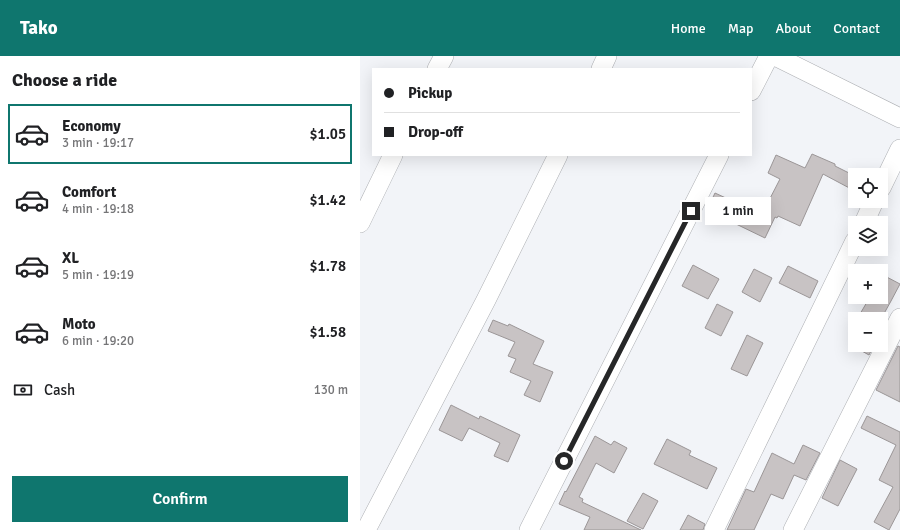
<!DOCTYPE html>
<html lang="en">
<head>
<meta charset="utf-8">
<style>
	body { margin:0; font-family:Signika,sans-serif; background:#f2f2f2; color:#202124; height:100vh; display:flex; flex-direction:column; font-size:15px; white-space:nowrap }
	* { box-sizing:border-box; margin:0 }
	p { font-size:13px; color:#757577 }
	.icon { flex:none; width:22px; height:22px; fill:none; stroke:currentColor; stroke-width:2; stroke-linecap:round; stroke-linejoin:round }
	.map { position:relative; flex:1; overflow:hidden }
	.panel { display:flex; flex-direction:column; background:#fff; width:360px }
	.panel>* { flex:none }
	.top-card { position:absolute; left:12px; top:12px; width:380px; height:88px; border-radius:0px; box-shadow:0 4px 16px #0002; display:grid; align-content:center; height:88px; padding:0 12px; background:#fff }
	.buttons { position:absolute; left:488px; top:112px; display:grid; gap:8px }
	.buttons a { display:grid; place-items:center; width:40px; height:40px; border-radius:0px; background:#fff; box-shadow:0 4px 16px #0002; font-size:20px }
	.end { position:absolute; width:18px; height:18px; margin:-9px; border:5px solid #262728; background:#fff; box-shadow:0 0 0 2px #fff }
	.from { border-radius:50% }
	.bubble { position:absolute; height:28px; border-radius:0px; background:#fff; box-shadow:0 4px 16px #0002; font-size:13px; font-weight:600; line-height:28px; text-align:center }
	.top-card b { display:flex; align-items:center; gap:14px; height:38px; font-size:15px }
	.top-card b+b { border-top:1px solid #e0e0e0 }
	.top-card i { width:10px; height:10px; background:#202124 }
	ul { padding:0; list-style:none }
	li { display:flex; align-items:center; gap:12px; height:60px; margin:0 8px 6px; padding:0 4px; border:2px solid transparent; border-radius:0px }
	li div { flex:1 }
	li b { display:block; font-size:15px }
	li em { font-style:normal; font-weight:600 }
	li.current { border-color:#0f766e }
	li>.icon { width:36px; height:36px; stroke-width:1.5 }
	h2 { padding:0 12px; font-size:18px; line-height:48px }
	.pay { display:flex; align-items:center; gap:10px; height:44px; padding:0 12px; font-size:15px }
	.pay p { margin-inline-start:auto }
	.cta { display:flex; gap:8px; margin-top:auto; padding:8px 12px }
	.cta a { flex:1; height:46px; border-radius:0px; background:#0f766e; color:#fff; font-size:16px; font-weight:600; line-height:46px; text-align:center }
	header { display:flex; align-items:center; gap:24px; box-sizing:border-box; height:56px; padding:0 20px; background:#0f766e; color:#fff }
	header strong { font-size:19px }
	nav { display:flex; gap:22px; margin-inline-start:auto; font-size:14px }
	main { display:flex; flex:1; min-height:0 }
	.map>svg:first-child { display:block }
	.building { fill:#c8c3c4; stroke:#9b9697 }
	.lines { fill:none; stroke-linecap:round; stroke-linejoin:round }
	.minor-casing { stroke:#adafb3; stroke-width:20 }
	.minor { stroke:#fff; stroke-width:19 }
	.route { stroke:#262728; stroke-width:5 }
</style>
</head>
<body>
<header>
<strong>Tako</strong>
<nav><a>Home</a><a>Map</a><a>About</a><a>Contact</a></nav>
</header>
<main>
<section class="panel">
<h2>Choose a ride</h2>
<ul>
<li class="current"><svg class="icon" aria-label="car" viewBox="0 0 24 24"><path d="M5 17H2v-5l4-1 3-4h7l3 4 3 1v5h-3M9 17h6M6 11h13"/><circle cx="7" cy="17" r="2"/><circle cx="17" cy="17" r="2"/></svg><div><b>Economy</b><p>3 min · 19:17</p></div><em>$1.05</em></li>
<li><svg class="icon" aria-label="car" viewBox="0 0 24 24"><path d="M5 17H2v-5l4-1 3-4h7l3 4 3 1v5h-3M9 17h6M6 11h13"/><circle cx="7" cy="17" r="2"/><circle cx="17" cy="17" r="2"/></svg><div><b>Comfort</b><p>4 min · 19:18</p></div><em>$1.42</em></li>
<li><svg class="icon" aria-label="car" viewBox="0 0 24 24"><path d="M5 17H2v-5l4-1 3-4h7l3 4 3 1v5h-3M9 17h6M6 11h13"/><circle cx="7" cy="17" r="2"/><circle cx="17" cy="17" r="2"/></svg><div><b>XL</b><p>5 min · 19:19</p></div><em>$1.78</em></li>
<li><svg class="icon" aria-label="car" viewBox="0 0 24 24"><path d="M5 17H2v-5l4-1 3-4h7l3 4 3 1v5h-3M9 17h6M6 11h13"/><circle cx="7" cy="17" r="2"/><circle cx="17" cy="17" r="2"/></svg><div><b>Moto</b><p>6 min · 19:20</p></div><em>$1.58</em></li>
</ul>
<div class="pay"><svg class="icon" aria-label="cash" viewBox="0 0 24 24"><path d="M3 7h18v10H3z"/><circle cx="12" cy="12" r="2"/></svg>Cash<p>130 m</p></div>
<div class="cta"><a>Confirm</a></div>
</section>
<div class="map">
<svg width="540" height="474" viewBox="0 0 540 474">
	<rect width="100%" height="100%" fill="#f2f4f8"/>
	<path class="building" d="M 452,98 L 475,108 L 475,110 L 495,120 L 495,135 L 463,118 L 440,170 L 418,160 L 417,162 L 415,161 L 405,182 L 347,154 L 355,137 L 381,149 L 383,146 L 403,156 L 420,123 L 408,117 L 416,99 L 445,112 Z
		M 333,209 L 359,223 L 348,243 L 322,230 Z
		M 428,210 L 458,225 L 450,242 L 419,227 Z
		M 394,213 L 412,222 L 400,246 L 382,236 Z
		M 521,218 L 540,228 L 531,245 L 521,263 L 497,263 L 510,241 L 521,241 Z
		M 357,248 L 373,256 L 361,280 L 345,272 Z
		M 133,264 L 148,270 L 149,268 L 184,285 L 173,308 L 193,316 L 180,346 L 164,339 L 171,325 L 150,316 L 156,303 L 148,300 L 155,286 L 128,275 Z
		M 387,279 L 403,287 L 387,320 L 371,313 Z
		M 491,289 L 514,289 L 509,299 Z
		M 538,290 L 540,291 L 540,346 L 516,334 Z
		M 91,349 L 119,363 L 120,360 L 160,379 L 148,406 L 134,400 L 140,387 L 109,372 L 102,385 L 79,374 Z
		M 507,360 L 540,376 L 540,453 L 529,474 L 514,466 L 533,431 L 519,424 L 536,389 L 501,372 Z
		M 235,380 L 251,389 L 254,385 L 267,392 L 254,417 L 236,407 L 219,441 L 223,443 L 222,446 L 281,474 L 224,474 L 230,461 L 199,448 L 205,435 L 206,436 Z
		M 307,383 L 331,395 L 329,399 L 357,412 L 347,433 L 294,408 Z
		M 443,389 L 460,397 L 446,424 L 434,419 L 423,443 L 411,438 L 394,474 L 367,474 L 386,433 L 394,436 L 412,397 L 434,408 Z
		M 480,404 L 497,413 L 478,450 L 462,442 Z
		M 283,437 L 298,445 L 283,473 L 267,465 Z
		M 328,459 L 345,468 L 343,474 L 320,474 Z"/>
	<g class="lines">
		<defs>
			<path id="minor" d="M 415,0 L 540,62
				M 77,13 L 84,0
				M 241,13 L 247,0
				M 391,35 L 409,0
				M 521,132 L 540,93
				M 0,167 L 33,99
				M 504,167 L 514,145
				M 6,474 L 126,244 L 198,99
				M 169,474 L 359,99
				M 354,474 L 495,185
				M 433,474 L 540,262"/>
		</defs>
		<use href="#minor" class="minor-casing"/>
		<use href="#minor" class="minor"/>
	</g>
	<g class="lines">
		<path class="route" d="M 204,405 L 331,155"/>
	</g>
</svg>
<div class="buttons">
<a><svg class="icon" aria-label="locate" viewBox="0 0 24 24"><circle cx="12" cy="12" r="6"/><path d="M12 2v4M12 18v4M2 12h4M18 12h4"/></svg></a>
<a><svg class="icon" aria-label="layers" viewBox="0 0 24 24"><path d="M12 4l9 5-9 5-9-5zM3 14l9 5 9-5"/></svg></a>
<a>+</a>
<a>−</a>
</div>
<i class="end from" style="left:204px;top:405px"></i>
<i class="end" style="left:331px;top:155px"></i>
<div class="bubble" style="left:345px;top:141px;width:66px">1 min</div>
<div class="top-card">
<b><i class="from"></i>Pickup</b>
<b><i></i>Drop-off</b>
</div>
</div>
</main>
</body>
</html>
